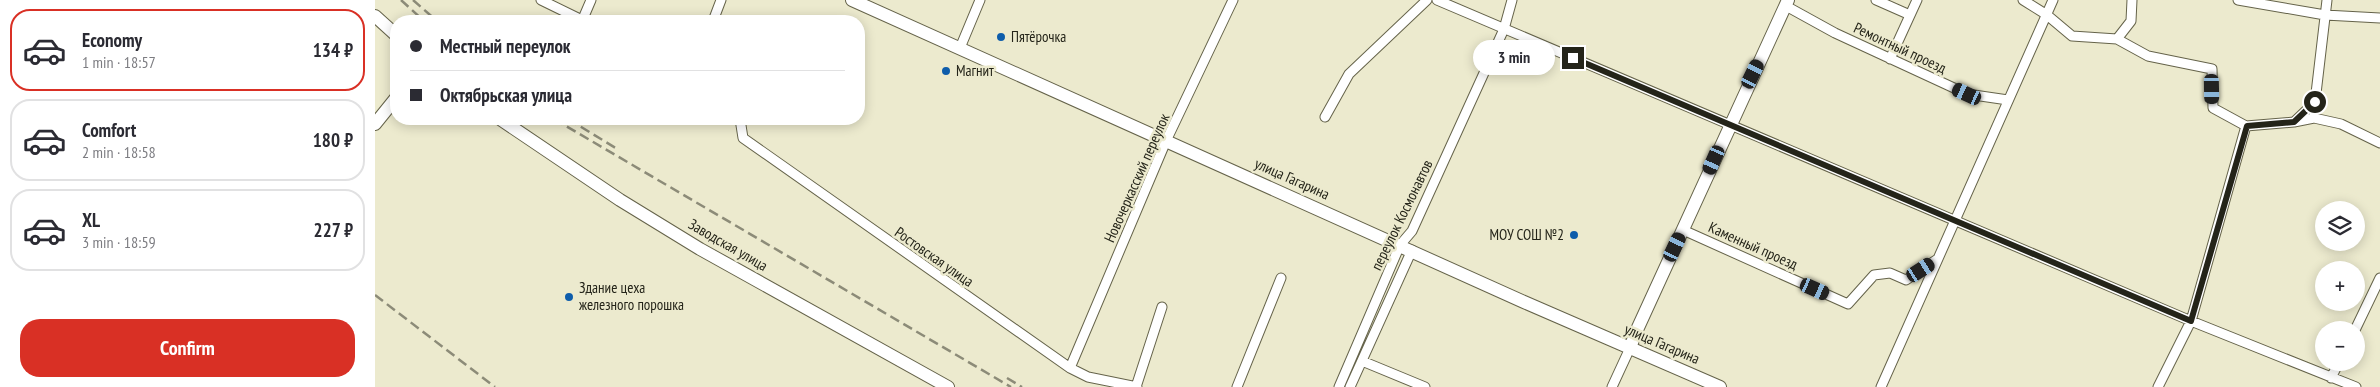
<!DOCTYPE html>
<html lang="en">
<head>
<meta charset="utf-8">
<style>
	body { margin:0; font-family:"PT Sans Narrow",sans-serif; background:#f7f7f7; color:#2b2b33; height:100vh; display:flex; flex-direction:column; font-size:19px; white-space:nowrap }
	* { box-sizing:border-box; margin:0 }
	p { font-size:16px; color:#7c7c81 }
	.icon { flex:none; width:28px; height:28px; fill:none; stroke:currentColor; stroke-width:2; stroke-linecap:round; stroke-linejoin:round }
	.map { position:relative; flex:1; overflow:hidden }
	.sheet { display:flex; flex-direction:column; background:#fff; width:375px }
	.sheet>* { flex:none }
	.top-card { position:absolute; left:15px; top:15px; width:475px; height:110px; border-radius:20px; box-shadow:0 2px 12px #0003; display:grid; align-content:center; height:110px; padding:0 20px; background:#fff }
	.tools { position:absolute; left:1940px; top:201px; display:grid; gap:10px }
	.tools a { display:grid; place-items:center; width:50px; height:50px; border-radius:50%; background:#fff; box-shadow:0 2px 12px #0003; font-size:25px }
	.end { position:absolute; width:22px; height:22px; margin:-11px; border:6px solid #242419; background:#fff; box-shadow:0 0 0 2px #fff }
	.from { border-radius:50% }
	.bubble { position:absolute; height:35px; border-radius:18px; background:#fff; box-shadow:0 2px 12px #0003; font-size:16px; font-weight:700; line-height:35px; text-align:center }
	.car { position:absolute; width:15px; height:30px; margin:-15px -8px; border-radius:6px; box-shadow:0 0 4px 1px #0007; background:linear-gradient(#222 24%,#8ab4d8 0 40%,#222 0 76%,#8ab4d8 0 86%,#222 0) }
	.top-card b { display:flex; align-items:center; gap:18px; height:48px; font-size:19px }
	.top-card b+b { border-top:1px solid #e1e1e2 }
	.top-card i { width:12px; height:12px; background:#2b2b33 }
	ul { padding:9px 0 0; list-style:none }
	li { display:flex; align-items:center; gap:15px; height:82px; margin:0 10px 8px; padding:0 10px; border:2px solid #e1e1e2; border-radius:20px }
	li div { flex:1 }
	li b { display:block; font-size:19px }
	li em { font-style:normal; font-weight:700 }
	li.selected { border-color:#d93025 }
	li>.icon { width:45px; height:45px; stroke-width:1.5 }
	.button { display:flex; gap:10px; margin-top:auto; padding:10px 20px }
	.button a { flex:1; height:58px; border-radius:20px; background:#d93025; color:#fff; font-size:20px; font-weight:700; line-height:58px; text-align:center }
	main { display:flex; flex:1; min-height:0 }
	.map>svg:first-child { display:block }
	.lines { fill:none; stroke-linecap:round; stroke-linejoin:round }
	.street-casing { stroke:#65634a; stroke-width:11 }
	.secondary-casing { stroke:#65634a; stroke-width:14 }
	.street { stroke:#fff; stroke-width:9 }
	.secondary { stroke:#fff; stroke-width:12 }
	.rail { stroke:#8c8b78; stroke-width:2.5; stroke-dasharray:10 5; stroke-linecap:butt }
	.route { stroke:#242419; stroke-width:6 }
	.poi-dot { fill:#0e5dab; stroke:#eceace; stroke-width:2 }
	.labels { text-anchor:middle; stroke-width:5; stroke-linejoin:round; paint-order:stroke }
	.poi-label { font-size:15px; fill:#242419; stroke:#eceace; text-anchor:start }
	.street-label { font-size:15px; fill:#242419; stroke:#eceace }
</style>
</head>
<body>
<main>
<section class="sheet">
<ul>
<li class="selected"><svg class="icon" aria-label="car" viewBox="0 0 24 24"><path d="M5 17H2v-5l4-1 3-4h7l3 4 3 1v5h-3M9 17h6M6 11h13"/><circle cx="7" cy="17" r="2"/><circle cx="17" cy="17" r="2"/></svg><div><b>Economy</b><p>1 min · 18:57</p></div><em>134 ₽</em></li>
<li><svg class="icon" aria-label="car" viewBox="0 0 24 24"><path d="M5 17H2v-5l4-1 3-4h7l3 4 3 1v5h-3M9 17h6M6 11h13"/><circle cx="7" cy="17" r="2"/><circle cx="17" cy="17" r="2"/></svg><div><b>Comfort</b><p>2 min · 18:58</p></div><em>180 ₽</em></li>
<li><svg class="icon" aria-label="car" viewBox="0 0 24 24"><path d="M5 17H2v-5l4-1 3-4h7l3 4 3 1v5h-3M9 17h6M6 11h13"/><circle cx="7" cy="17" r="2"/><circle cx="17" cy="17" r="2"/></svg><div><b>XL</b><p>3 min · 18:59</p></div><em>227 ₽</em></li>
</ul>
<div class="button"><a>Confirm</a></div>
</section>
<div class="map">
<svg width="2005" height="387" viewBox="0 0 2005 387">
	<rect width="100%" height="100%" fill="#eceace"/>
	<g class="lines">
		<defs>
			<path id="street" d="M 166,0 L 209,21
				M 1062,0 L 1816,321 L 1981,387
				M 1501,0 L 1535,15
				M 1648,0 L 1672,15 L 1697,36 L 1742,39 L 1773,56 L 1837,69 L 1838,108 L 1871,126 L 1919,122 L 1939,118 L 1966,124 L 2005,143
				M 1863,0 L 1950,15 L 2005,18
				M 1411,6 L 1460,33 L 1592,94 L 1633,100
				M 207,21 L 216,0
				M 338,21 L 346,0
				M 1742,39 L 1756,21 L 1757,0
				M 585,48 L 605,0
				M 1515,59 L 1542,0
				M 950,117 L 974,74 L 1052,0
				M 365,119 L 368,138 L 695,368 L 713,377 L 762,387
				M 1919,122 L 1940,102 L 1952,0
				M 1308,230 L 1473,304 L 1499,275 L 1515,273 L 1531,280 L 1561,260
				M 1980,330 L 2005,278
				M 987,361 L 1050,387
				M 695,368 L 791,141 L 858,0
				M 1956,378 L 1964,362
				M 761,387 L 787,307
				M 862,387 L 906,278
				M 964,387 L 1025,245 L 1037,231 L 1129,29 L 1137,0
				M 975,387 L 1037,250
				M 1237,387 L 1255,348
				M 1506,387 L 1678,0
				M 1783,387 L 1816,321 L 1871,126"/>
			<path id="secondary" d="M 477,0 L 1149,302 L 1345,387
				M 0,16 L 21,35
				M 125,119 L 245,200 L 325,249 L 573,387
				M 0,124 L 21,98
				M 1255,348 L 1261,332 L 1413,0"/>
		</defs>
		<use href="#street" class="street-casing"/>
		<use href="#secondary" class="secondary-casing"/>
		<use href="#street" class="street"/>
		<use href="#secondary" class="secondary"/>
		<path class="rail" d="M 26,0 L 49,21
			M 38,0 L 62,21
			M 179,119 L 636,387
			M 193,119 L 244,150
			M 0,295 L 120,387
			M 632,378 L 647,387"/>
	</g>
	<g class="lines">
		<path class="route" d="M 1198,58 L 1816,321 L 1872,126 L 1919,122 L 1940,102"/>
	</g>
	<g class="poi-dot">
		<circle cx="626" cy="37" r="5"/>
		<circle cx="571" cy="71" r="5"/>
		<circle cx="1199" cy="235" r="5"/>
		<circle cx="194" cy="297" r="5"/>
	</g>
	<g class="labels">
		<g class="poi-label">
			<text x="636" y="42">Пятёрочка</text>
			<text x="581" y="76">Магнит</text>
			<text x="1189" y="240" text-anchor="end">МОУ СОШ №2</text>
			<text x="204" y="293">Здание цеха<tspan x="204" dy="17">железного порошка</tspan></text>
		</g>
		<g class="street-label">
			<text transform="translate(1525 48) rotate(25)" y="5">Ремонтный проезд</text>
			<text transform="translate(762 178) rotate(-66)" y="5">Новочеркасский переулок</text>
			<text transform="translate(917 179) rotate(24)" y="5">улица Гагарина</text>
			<text transform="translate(1027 215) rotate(-64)" y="5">переулок Космонавтов</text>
			<text transform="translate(353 245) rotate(30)" y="5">Заводская улица</text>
			<text transform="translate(1378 246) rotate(24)" y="5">Каменный проезд</text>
			<text transform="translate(559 257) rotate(35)" y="5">Ростовская улица</text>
			<text transform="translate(1287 344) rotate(23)" y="5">улица Гагарина</text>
		</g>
	</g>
</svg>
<div class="tools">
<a><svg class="icon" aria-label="layers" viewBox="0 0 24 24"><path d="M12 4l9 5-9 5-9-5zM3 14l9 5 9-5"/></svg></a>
<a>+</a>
<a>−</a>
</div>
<i class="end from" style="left:1940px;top:102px"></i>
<i class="end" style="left:1198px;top:58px"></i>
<div class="bubble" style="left:1098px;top:40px;width:82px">3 min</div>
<i class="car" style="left:1378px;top:74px;rotate:26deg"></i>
<i class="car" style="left:1837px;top:89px;rotate:179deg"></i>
<i class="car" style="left:1592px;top:94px;rotate:295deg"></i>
<i class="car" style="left:1339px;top:160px;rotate:204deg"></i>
<i class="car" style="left:1300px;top:247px;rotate:25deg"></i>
<i class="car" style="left:1546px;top:270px;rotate:57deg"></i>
<i class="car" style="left:1440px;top:289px;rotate:114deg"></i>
<div class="top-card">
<b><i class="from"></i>Местный переулок</b>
<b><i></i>Октябрьская улица</b>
</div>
</div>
</main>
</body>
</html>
